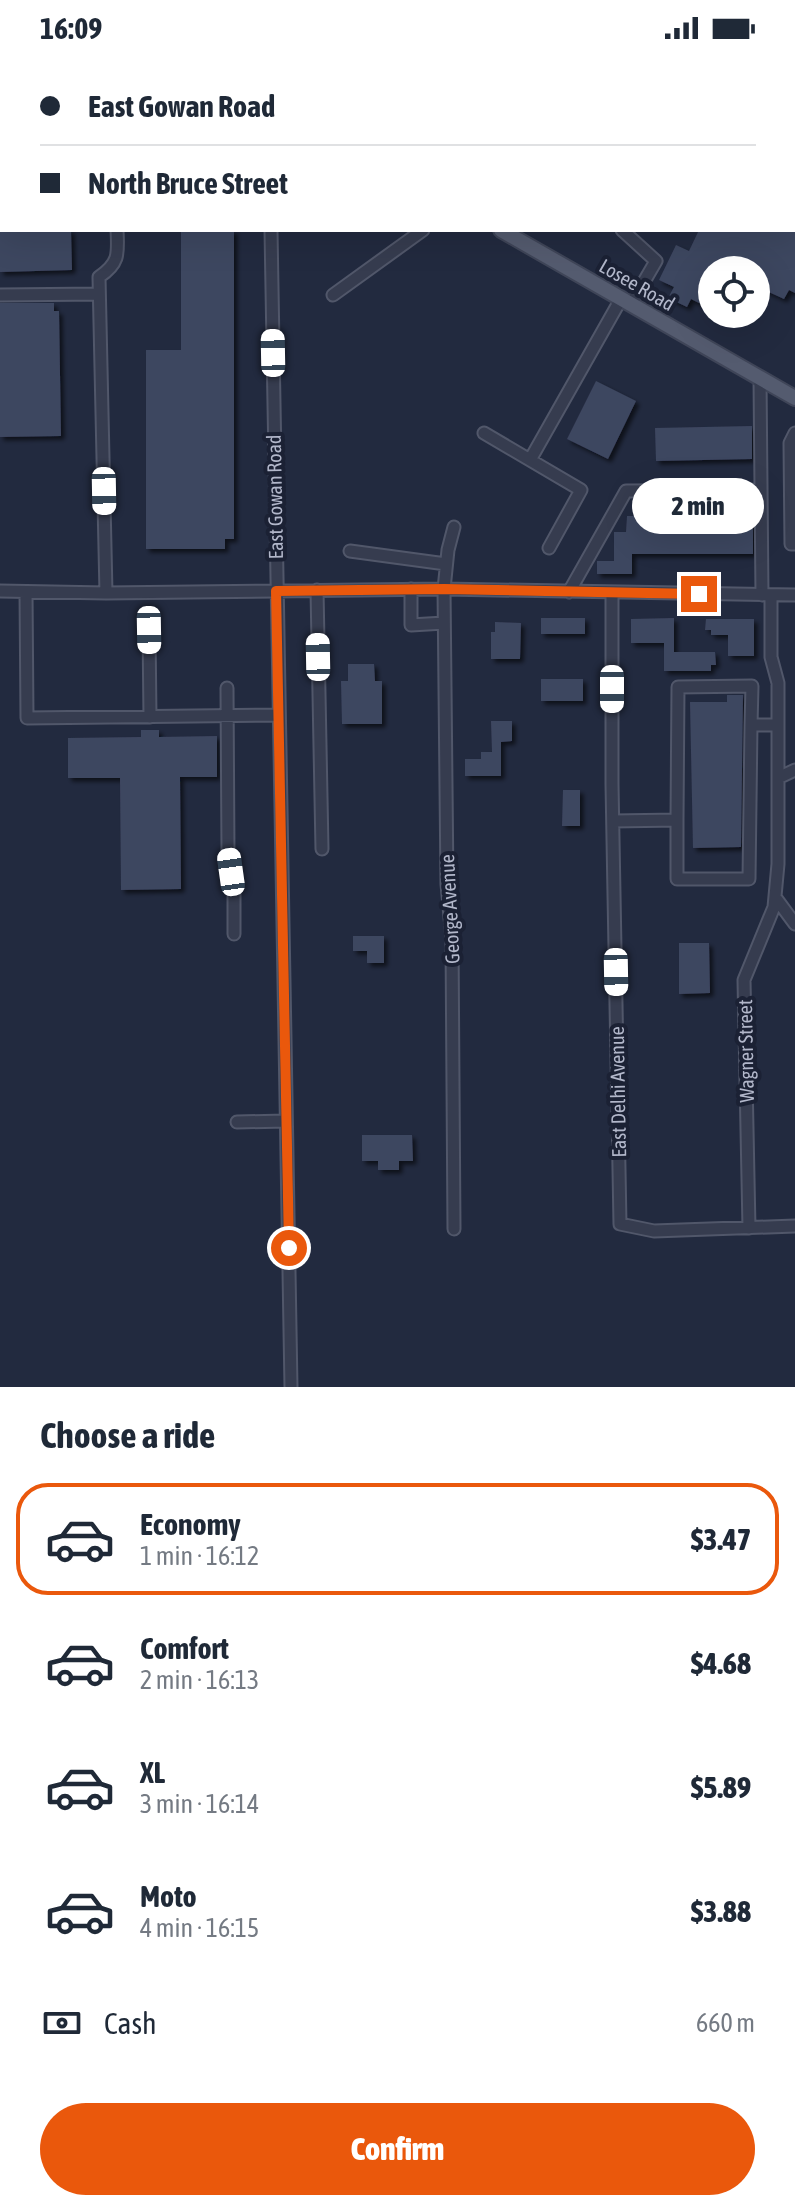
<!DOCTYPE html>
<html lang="en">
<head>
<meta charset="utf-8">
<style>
	body { margin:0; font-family:"Asap Condensed",sans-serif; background:#f2f2f3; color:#1f2937; height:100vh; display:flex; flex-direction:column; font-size:30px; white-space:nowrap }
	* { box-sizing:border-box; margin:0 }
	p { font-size:26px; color:#747a83 }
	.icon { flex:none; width:44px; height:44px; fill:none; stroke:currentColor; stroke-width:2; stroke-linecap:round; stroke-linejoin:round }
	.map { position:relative; height:1331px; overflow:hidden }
	.panel { display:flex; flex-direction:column; background:#fff; flex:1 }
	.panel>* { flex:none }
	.top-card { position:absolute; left:0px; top:0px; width:796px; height:176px; box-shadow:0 8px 32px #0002; display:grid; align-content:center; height:176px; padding:0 40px; background:#fff }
	.tools { position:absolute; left:698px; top:200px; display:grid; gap:16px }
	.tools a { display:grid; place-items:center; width:72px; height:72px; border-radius:50%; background:#fff; box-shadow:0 8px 32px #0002; font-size:40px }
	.end { position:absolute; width:36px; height:36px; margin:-18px; border:10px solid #ea580c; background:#fff; box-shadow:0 0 0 4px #fff }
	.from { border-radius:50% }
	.bubble { position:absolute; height:56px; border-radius:28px; background:#fff; box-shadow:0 8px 32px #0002; font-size:26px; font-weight:800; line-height:56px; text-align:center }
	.car { position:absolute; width:24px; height:48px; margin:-24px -12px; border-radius:10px; box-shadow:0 0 6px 2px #0007; background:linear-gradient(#fff 24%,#345 0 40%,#fff 0 76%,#345 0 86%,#fff 0) }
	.top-card b { display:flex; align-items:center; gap:28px; height:76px; font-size:30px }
	.top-card b+b { border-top:2px solid #e0e1e3 }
	.top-card i { width:20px; height:20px; background:#1f2937 }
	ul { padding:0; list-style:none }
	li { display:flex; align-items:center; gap:24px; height:112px; margin:0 16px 12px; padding:0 24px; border:4px solid transparent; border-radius:32px }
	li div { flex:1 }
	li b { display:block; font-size:30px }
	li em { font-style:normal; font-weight:800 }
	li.selected { border-color:#ea580c }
	li>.icon { width:72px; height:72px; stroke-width:1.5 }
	h2 { padding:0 40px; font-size:36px; line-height:96px }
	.pay { display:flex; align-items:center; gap:20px; height:88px; padding:0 40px; font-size:30px }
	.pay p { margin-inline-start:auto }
	.cta { display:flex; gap:16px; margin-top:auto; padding:16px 40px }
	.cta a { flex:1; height:92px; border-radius:48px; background:#ea580c; color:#fff; font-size:32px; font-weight:800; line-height:92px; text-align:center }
	.status { display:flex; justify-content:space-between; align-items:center; height:56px; padding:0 40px; background:#fff; direction:ltr }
	.status svg { height:22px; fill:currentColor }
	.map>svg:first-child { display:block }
	.building { fill:#3e4660; filter:url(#shadow) }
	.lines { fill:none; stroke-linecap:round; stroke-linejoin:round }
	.minor-casing { stroke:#51576a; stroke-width:15 }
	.major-casing { stroke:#3f4558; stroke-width:18 }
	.minor { stroke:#363c4f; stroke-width:11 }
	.major { stroke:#545b6f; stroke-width:14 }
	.rail-casing { stroke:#585f76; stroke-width:6 }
	.rail { stroke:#1b2134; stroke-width:3; stroke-dasharray:9; stroke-linecap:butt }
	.route { stroke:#ea580c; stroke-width:10 }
	.labels { text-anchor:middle; stroke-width:8; stroke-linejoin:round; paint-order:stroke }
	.street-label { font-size:20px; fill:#b2b7ca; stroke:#1b2134 }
</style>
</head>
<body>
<div class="status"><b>16:09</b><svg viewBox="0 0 49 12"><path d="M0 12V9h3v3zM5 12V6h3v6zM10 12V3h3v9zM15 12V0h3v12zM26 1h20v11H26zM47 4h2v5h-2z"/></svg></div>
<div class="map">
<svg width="795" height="1331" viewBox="0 0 795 1331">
	<defs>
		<filter id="shadow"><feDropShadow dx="3.5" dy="3.5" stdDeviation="2" flood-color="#0009"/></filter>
	</defs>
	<rect width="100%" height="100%" fill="#222a3f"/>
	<path class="building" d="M 0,174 L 71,174 L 72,214 L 0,216 Z
		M 181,174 L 234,174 L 234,483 L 225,483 L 225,493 L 146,493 L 146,294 L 181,294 Z
		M 699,174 L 795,174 L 795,237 L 789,234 L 784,243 L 760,232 L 765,222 L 756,217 L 756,214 L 749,214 L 723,202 L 718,214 L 712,214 L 712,226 L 701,248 L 691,243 L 687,251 L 668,242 L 674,231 L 659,224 L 676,189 L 689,195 Z
		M 0,247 L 54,247 L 54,255 L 59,255 L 61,380 L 0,381 Z
		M 596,325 L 636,345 L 608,403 L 567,383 Z
		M 752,370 L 752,403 L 656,405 L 655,372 Z
		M 627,460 L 753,460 L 753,498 L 632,498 L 632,518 L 597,518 L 597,505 L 614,505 L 614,476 L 626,476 Z
		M 541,562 L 585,562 L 585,578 L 541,578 Z
		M 674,562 L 674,596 L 715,596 L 716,609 L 711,609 L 711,615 L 664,615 L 664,587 L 631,587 L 631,563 Z
		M 706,563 L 754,563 L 754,600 L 728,600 L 728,579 L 711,579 L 711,574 L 705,574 Z
		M 495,566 L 521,567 L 520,603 L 491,603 L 491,576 L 495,576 Z
		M 348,608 L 374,608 L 375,625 L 382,625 L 382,668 L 342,668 L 341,625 L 348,625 Z
		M 541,623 L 583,623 L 583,645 L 541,645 Z
		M 727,639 L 743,639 L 741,791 L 693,792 L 690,646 L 727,646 Z
		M 491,665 L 512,665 L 512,685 L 501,686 L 501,720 L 465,720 L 465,703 L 481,703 L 481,696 L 492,696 Z
		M 141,674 L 159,674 L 159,681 L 217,680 L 217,721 L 180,721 L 181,833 L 121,834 L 120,722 L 68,722 L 68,682 L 141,681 Z
		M 563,734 L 580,734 L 580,770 L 562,770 Z
		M 353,880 L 384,880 L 384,907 L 367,907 L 367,895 L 353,895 Z
		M 679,887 L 709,887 L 710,937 L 679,938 Z
		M 362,1079 L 412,1079 L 413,1105 L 399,1105 L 399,1114 L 378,1114 L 378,1105 L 362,1105 Z"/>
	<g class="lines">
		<defs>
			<path id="minor" d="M 584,0 L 588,2
				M 135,2 L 136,0
				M 275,2 L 276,0
				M 511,2 L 512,0
				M 271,174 L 291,1331
				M 622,174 L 656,205 L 631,248
				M 0,239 L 99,238
				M 333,239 L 423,174
				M 760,322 L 762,539
				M 484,377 L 581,434 L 549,492
				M 795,377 L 790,387 L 791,488 L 795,488
				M 530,404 L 621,243
				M 454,471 L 448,494 L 444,533 L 447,828 L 452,883 L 454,1173
				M 350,495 L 446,508
				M 411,533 L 411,569 L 444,567
				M 317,534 L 322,793
				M 0,535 L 106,537 L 444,533 L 795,539
				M 26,536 L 27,662 L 279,659
				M 569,536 L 626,435 L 761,434
				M 106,537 L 99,221 C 120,207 118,197 117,174
				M 612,537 L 612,728 L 620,1168 L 654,1175 L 795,1170
				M 149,574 L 150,661
				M 227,632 L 228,797 L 234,835 L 234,878
				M 778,722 L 795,714
				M 677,764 L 678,631 L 752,630 L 751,669
				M 613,765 L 677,764 L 677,823 L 749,823 L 751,669 L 778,669
				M 775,841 L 795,868
				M 237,1066 L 286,1065
				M 749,1172 L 744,924 L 774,851 L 778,808 L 778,627 L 771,601 L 771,539"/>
			<path id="major" d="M 194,0 L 198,2
				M 501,174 L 795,342"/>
		</defs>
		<use href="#minor" class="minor-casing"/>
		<use href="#major" class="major-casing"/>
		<use href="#minor" class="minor"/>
		<use href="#major" class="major"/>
		<defs>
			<path id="rail" d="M 702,0 L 706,2
				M 739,0 L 742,2
				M 794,31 L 795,32
				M 794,52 L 795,53"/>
		</defs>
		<use href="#rail" class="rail-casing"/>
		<use href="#rail" class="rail"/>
	</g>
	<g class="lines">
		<path class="route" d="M 289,1192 L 276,535 L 444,533 L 699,538"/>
	</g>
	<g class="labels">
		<g class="street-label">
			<text transform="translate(637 229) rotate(30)" y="7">Losee Road</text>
			<text transform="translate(275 441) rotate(-91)" y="7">East Gowan Road</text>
			<text transform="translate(450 853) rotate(-93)" y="7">George Avenue</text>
			<text transform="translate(746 995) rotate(-91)" y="7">Wagner Street</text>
			<text transform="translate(618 1036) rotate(-91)" y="7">East Delhi Avenue</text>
		</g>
	</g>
</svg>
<div class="tools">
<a><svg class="icon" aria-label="locate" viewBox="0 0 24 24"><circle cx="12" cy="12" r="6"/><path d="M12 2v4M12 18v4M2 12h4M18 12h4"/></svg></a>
</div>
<i class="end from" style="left:289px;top:1192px"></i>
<i class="end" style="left:699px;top:538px"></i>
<div class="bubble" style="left:632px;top:422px;width:132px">2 min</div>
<i class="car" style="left:273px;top:297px;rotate:359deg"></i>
<i class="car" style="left:104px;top:435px;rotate:179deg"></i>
<i class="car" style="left:149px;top:574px;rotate:179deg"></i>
<i class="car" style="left:318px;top:601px;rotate:359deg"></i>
<i class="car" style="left:612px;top:633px;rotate:180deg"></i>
<i class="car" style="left:231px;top:816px;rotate:352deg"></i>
<i class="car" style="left:616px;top:916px;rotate:179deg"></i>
<div class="top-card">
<b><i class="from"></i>East Gowan Road</b>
<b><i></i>North Bruce Street</b>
</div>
</div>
<section class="panel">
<h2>Choose a ride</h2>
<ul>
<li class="selected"><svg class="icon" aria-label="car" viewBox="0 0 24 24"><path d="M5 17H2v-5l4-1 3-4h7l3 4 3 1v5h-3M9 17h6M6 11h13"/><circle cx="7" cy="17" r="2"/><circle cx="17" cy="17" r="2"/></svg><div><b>Economy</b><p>1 min · 16:12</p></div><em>$3.47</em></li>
<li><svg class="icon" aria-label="car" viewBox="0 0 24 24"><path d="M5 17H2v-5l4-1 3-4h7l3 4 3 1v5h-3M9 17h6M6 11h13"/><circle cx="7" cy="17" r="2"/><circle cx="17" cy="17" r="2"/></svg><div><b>Comfort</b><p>2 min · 16:13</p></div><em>$4.68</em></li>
<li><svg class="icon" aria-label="car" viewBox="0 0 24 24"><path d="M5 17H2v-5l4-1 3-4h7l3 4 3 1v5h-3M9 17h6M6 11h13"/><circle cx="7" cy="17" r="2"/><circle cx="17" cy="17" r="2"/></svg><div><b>XL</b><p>3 min · 16:14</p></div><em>$5.89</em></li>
<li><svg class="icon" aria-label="car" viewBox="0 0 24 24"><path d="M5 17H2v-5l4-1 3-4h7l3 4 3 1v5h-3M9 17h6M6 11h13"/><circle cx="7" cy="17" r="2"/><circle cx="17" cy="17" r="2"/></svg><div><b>Moto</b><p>4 min · 16:15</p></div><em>$3.88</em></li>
</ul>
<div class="pay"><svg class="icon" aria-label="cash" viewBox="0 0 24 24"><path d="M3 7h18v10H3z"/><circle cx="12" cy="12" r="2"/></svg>Cash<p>660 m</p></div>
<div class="cta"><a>Confirm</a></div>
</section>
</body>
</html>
